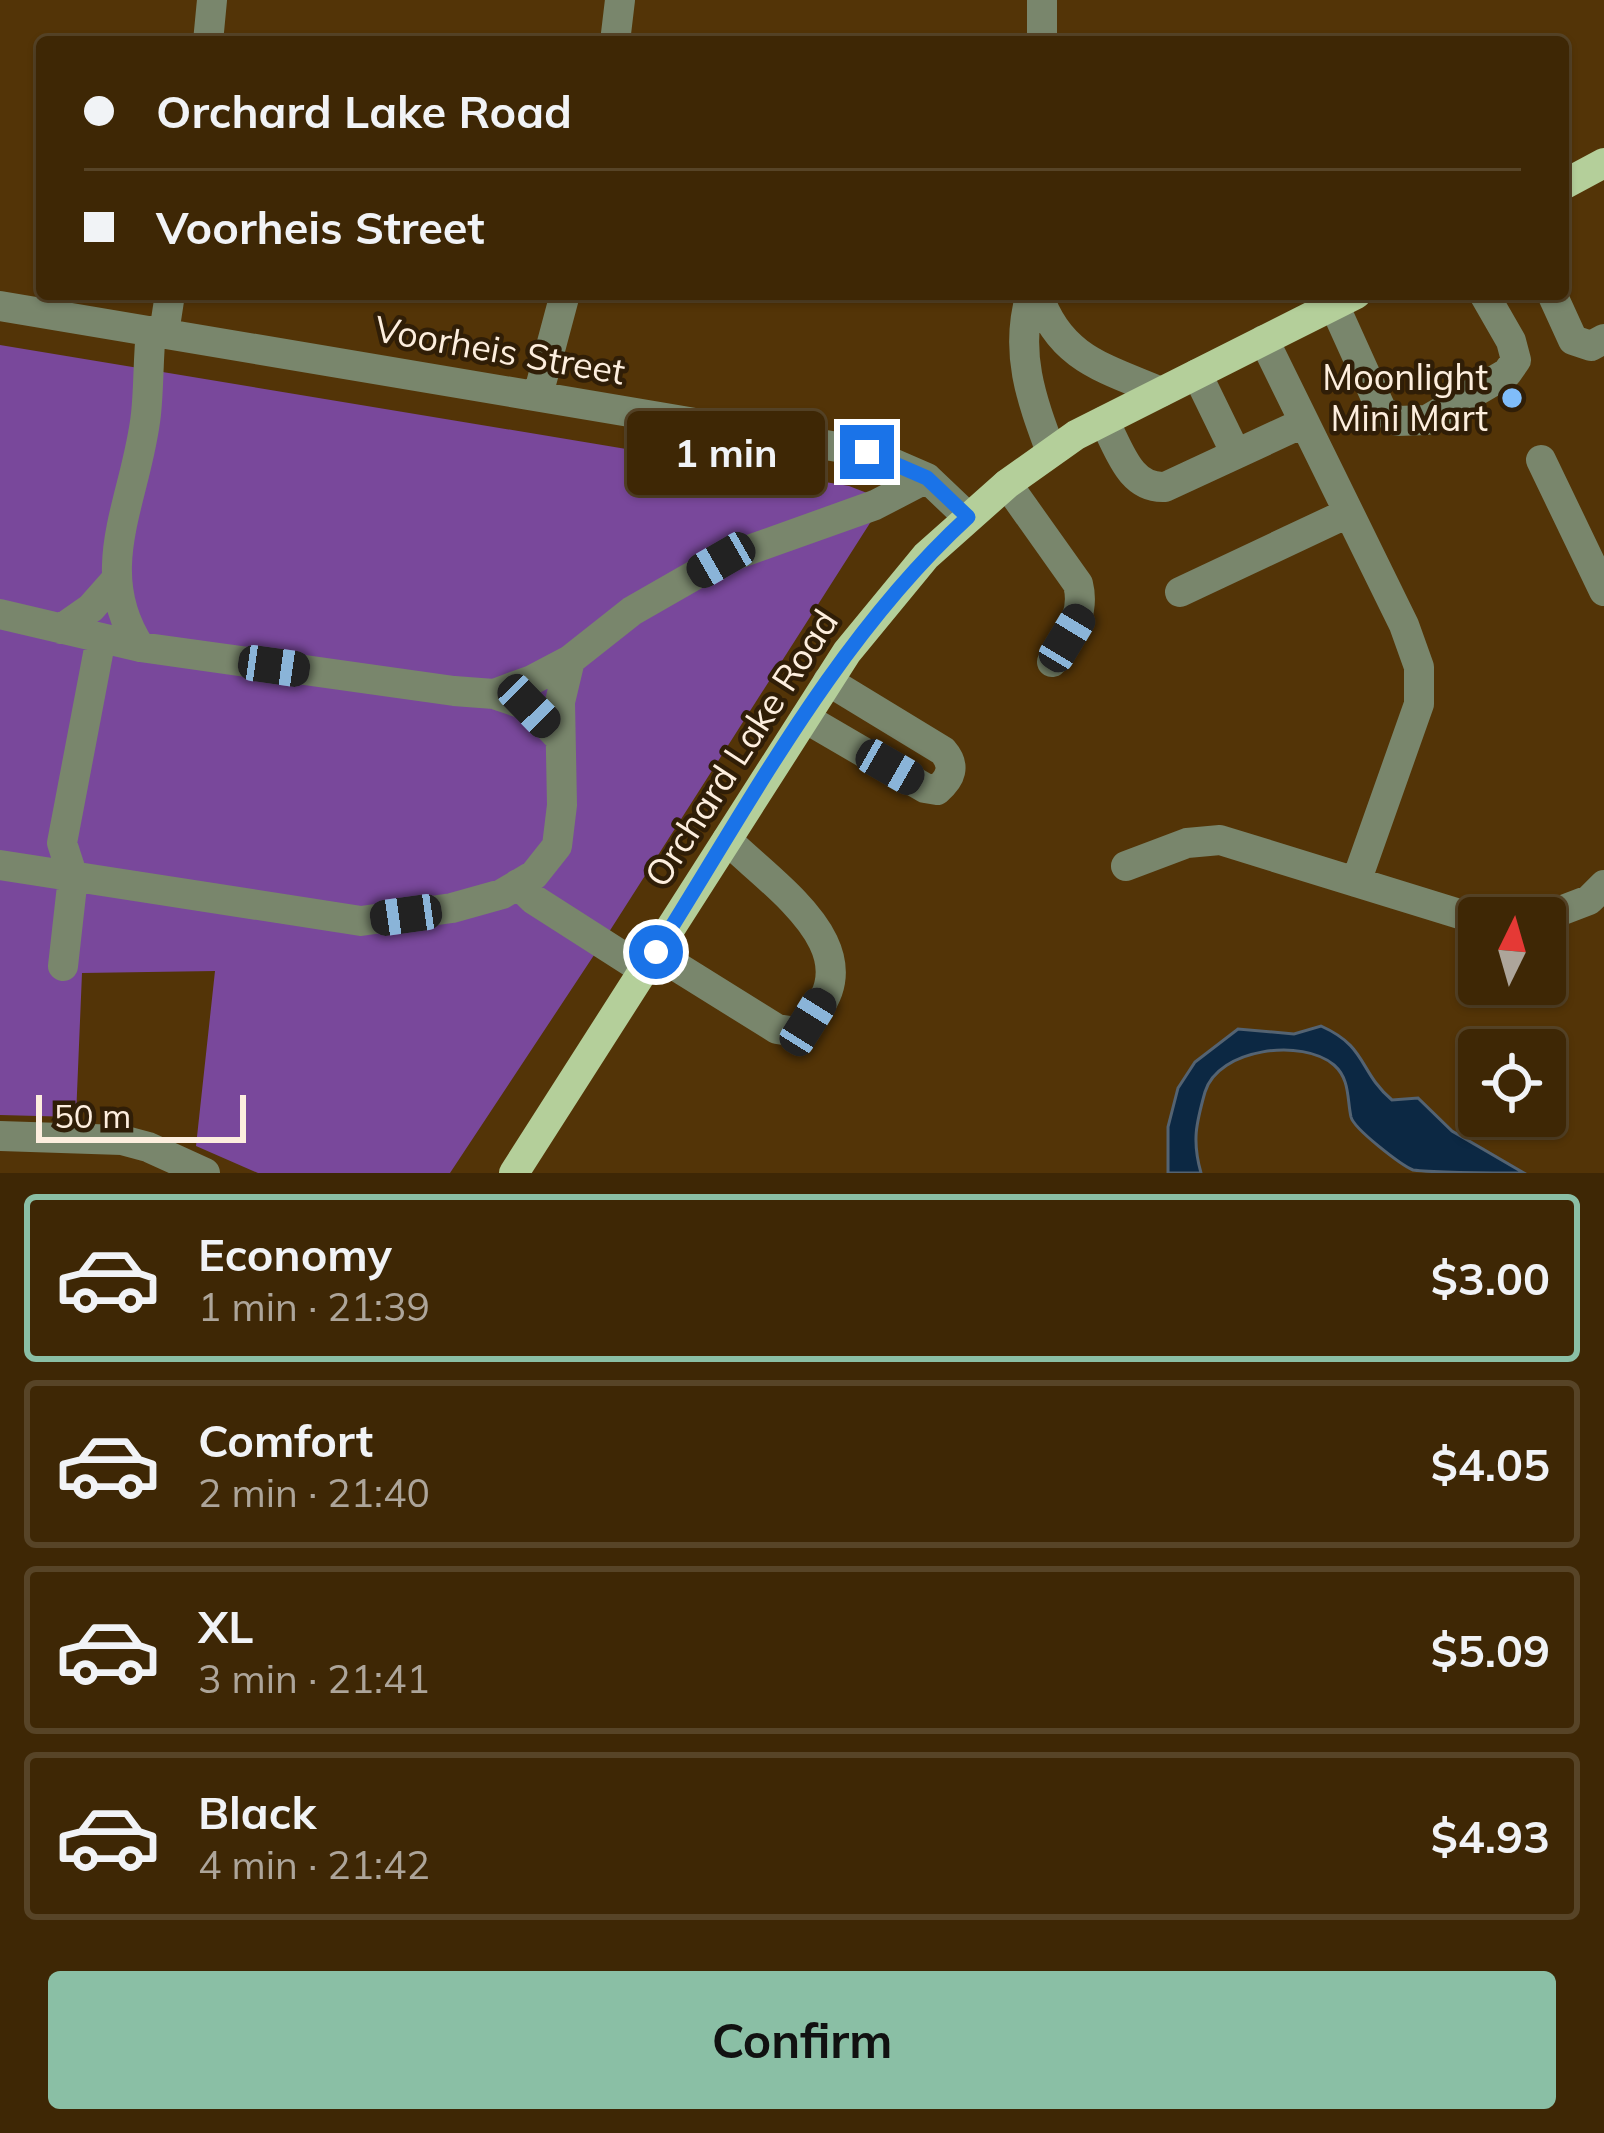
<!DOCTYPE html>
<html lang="en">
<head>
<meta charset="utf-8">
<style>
	body { margin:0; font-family:Mulish,sans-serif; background:#493313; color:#f1f3f6; height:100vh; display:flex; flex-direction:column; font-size:45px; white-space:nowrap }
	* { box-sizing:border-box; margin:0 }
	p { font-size:39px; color:#ada59a }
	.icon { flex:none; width:66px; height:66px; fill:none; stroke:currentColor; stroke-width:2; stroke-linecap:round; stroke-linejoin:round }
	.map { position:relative; height:1173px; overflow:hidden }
	.panel { display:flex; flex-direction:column; background:#3e2705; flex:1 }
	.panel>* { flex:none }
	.top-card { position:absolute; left:36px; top:36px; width:1533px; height:264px; border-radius:12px; box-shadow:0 3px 9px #0004,0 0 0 3px #574427; display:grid; align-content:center; height:264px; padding:0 48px; background:#3e2705 }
	.needle { width:78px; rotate:5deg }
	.fabs { position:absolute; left:1458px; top:897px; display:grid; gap:24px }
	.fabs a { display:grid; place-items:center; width:108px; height:108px; border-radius:12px; background:#3e2705; box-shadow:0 3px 9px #0004,0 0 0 3px #574427; font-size:60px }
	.scale { position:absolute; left:36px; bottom:30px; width:210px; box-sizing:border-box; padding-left:12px; border:6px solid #fdeede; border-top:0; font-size:33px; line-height:42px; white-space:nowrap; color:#fdeede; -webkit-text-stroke:9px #301e07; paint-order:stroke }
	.end { position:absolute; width:54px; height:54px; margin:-27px; border:15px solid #1a73e8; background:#fff; box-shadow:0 0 0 6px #fff }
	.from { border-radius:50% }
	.bubble { position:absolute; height:84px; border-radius:12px; background:#3e2705; box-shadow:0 3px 9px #0004,0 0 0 3px #574427; font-size:39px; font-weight:700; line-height:84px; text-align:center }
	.car { position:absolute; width:36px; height:72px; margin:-36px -18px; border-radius:15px; box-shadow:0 0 9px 3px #0007; background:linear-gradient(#222 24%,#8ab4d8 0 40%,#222 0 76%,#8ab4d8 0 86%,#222 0) }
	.top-card b { display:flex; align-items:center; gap:42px; height:114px; font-size:45px }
	.top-card b+b { border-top:3px solid #574427 }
	.top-card i { width:30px; height:30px; background:#f1f3f6 }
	ul { padding:21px 0 0; list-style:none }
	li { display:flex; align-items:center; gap:36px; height:168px; margin:0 24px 18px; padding:0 24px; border:6px solid #574427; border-radius:12px }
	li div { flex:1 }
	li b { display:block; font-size:45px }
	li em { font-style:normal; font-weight:700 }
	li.selected { border-color:#8abfa5 }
	li>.icon { width:108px; height:108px; stroke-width:1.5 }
	.primary-button { display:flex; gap:24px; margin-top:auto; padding:24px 48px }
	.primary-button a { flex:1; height:138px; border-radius:12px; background:#8abfa5; color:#111; font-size:48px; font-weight:700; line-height:138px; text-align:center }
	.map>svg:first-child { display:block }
	.green { fill:#79489b }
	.water { fill:#0c2843; stroke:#546372; stroke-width:3 }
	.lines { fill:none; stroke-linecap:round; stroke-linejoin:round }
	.minor { stroke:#79866c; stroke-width:30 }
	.major { stroke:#b4cf9a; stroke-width:30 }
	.route { stroke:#1a73e8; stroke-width:15 }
	.poi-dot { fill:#80bdfa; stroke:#301e07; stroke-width:4.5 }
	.labels { text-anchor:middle; stroke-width:9; stroke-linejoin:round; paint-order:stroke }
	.street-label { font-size:36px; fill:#fdeede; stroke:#301e07 }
	.poi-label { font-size:36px; fill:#fdeede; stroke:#301e07; text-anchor:end }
</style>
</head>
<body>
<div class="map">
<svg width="1604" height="1173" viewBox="0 0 1604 1173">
	<rect width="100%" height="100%" fill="#533407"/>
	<path class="green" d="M 0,345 L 849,486 L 867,493 L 874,517 L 870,523 L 602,943 L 450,1173 L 258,1173 L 196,1146 L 215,971 L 82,973 L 76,1117 L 0,1115 Z"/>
	<path class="water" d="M 1321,1026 C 1368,1047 1358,1071 1392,1100 L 1418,1098 L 1452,1131 L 1524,1173 C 1497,1173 1436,1173 1413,1170 C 1401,1165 1354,1129 1351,1117 C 1347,1099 1350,1079 1334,1065 C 1303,1038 1218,1048 1205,1092 C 1196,1124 1192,1141 1201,1173 L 1168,1173 L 1168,1127 L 1178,1088 L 1195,1062 L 1238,1029 L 1294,1034 Z"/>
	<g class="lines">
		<path class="minor" d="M 1042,0 L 1042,42
			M 208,42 L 212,0
			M 615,42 L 620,0
			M 1031,294 C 1014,352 1031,398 1051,452
			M 1038,294 C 1059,358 1104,368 1161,392
			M 1552,294 L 1573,340 L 1591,346 L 1604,339
			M 1334,305 L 1381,409 L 1397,421 L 1427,420 L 1507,373 L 1516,360 L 1511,341 L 1484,294
			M 0,306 L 867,452 L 927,478 L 968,517
			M 164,333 L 170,294
			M 1264,340 L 1404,625 L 1419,667 L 1419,704 L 1356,882
			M 1197,374 L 1236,454
			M 538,395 L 565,294
			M 1104,421 C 1119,448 1129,489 1165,487 L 1303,423
			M 1541,460 L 1604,591
			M 1007,484 L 1078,584 C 1086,616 1068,635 1052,662
			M 1180,592 L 1348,513
			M 0,614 L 140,647 L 454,691 L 494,694 L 532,680 L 570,660 L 632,611 L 721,560 L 875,505 L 927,478
			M 61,629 L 91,608 L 114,582
			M 140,647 C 89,569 137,498 146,414 C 149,386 148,359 151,331
			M 494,694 L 529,706 L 558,736
			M 805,718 L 925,788 L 937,790 C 951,778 956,766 943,751 L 828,681
			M 0,865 L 361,921 L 452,908 L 502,894 L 534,875 L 557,846 L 562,805 L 560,702 L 570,660
			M 1126,866 L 1187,843 L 1220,840 L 1479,920
			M 518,884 L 533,899 L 644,970
			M 1542,918 L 1589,900 L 1604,885
			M 655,953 L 777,1029 L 796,1032 C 885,958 781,892 727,840
			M 63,966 L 73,877 L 62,843 L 101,638
			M 0,1136 L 122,1140 L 148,1147 L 205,1173"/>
		<path class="major" d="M 1563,185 L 1604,163
			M 514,1173 L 847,652 L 926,556 L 1007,484 L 1076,435 L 1356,294"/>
	</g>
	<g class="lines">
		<path class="route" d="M 656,952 C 750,803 837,637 968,517 L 927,478 L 867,452"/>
	</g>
	<circle class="poi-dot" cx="1512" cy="398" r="12"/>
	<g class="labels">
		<g class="street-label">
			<text transform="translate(500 350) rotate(10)" y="13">Voorheis Street</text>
			<text transform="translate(741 748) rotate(-57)" y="13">Orchard Lake Road</text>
		</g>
		<g class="poi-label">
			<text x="1488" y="390">Moonlight<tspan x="1488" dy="41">Mini Mart</tspan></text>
		</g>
	</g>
</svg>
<div class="fabs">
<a><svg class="needle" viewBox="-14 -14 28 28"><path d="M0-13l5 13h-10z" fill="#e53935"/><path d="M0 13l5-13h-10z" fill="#ada59a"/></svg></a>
<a><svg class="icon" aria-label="locate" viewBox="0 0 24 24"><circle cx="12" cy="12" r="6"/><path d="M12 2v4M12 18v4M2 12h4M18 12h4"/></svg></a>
</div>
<div class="scale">50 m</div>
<i class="end from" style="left:656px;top:952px"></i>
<i class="end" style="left:867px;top:452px"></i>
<div class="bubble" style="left:627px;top:411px;width:198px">1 min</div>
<i class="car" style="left:721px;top:560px;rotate:240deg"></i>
<i class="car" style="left:1067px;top:638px;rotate:31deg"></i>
<i class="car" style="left:274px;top:666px;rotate:98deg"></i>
<i class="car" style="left:529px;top:706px;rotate:136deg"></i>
<i class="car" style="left:890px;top:767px;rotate:120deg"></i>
<i class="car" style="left:406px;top:915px;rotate:262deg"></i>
<i class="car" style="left:808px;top:1022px;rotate:32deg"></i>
<div class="top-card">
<b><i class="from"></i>Orchard Lake Road</b>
<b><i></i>Voorheis Street</b>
</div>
</div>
<section class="panel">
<ul>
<li class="selected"><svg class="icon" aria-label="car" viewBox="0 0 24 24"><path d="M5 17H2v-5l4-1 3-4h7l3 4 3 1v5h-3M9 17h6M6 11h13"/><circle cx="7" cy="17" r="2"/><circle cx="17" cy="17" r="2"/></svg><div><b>Economy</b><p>1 min · 21:39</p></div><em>$3.00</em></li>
<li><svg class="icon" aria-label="car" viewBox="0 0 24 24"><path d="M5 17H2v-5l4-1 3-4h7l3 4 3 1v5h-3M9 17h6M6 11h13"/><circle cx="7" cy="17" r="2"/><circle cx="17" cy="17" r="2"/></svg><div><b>Comfort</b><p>2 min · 21:40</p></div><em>$4.05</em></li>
<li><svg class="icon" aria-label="car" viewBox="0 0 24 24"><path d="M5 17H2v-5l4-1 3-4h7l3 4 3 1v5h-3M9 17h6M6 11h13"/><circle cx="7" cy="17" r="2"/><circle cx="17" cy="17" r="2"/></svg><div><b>XL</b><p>3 min · 21:41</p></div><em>$5.09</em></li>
<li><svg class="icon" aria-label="car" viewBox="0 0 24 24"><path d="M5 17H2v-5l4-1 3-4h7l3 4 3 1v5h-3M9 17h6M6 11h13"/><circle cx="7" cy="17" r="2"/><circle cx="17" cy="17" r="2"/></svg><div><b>Black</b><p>4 min · 21:42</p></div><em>$4.93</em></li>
</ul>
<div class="primary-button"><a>Confirm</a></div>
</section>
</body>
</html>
